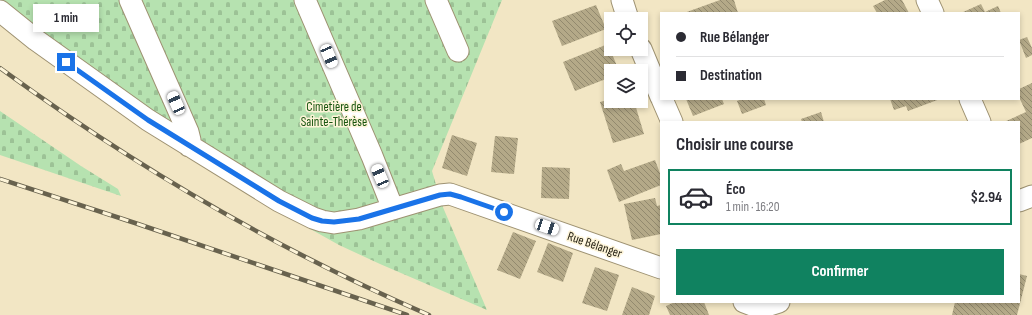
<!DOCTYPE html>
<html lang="fr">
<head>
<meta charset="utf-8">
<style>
	body { margin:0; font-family:"Sofia Sans Condensed",sans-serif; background:#f7f7f7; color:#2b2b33; height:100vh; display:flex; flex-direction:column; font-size:15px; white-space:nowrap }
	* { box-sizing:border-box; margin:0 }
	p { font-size:13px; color:#7c7c81 }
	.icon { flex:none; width:22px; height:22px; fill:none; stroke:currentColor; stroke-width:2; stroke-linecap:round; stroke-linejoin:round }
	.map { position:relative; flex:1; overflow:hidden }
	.details { position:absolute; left:660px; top:121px; width:360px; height:182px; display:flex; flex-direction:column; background:#fff; border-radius:0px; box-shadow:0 2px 6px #0003 }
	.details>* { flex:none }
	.hud { position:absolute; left:660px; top:12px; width:360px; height:88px; border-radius:0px; box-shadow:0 2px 6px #0003; display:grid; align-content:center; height:88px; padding:0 16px; background:#fff }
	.tools { position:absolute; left:604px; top:12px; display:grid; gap:8px }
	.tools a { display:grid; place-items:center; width:44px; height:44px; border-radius:0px; background:#fff; box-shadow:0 2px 6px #0003; font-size:20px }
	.end { position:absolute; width:18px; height:18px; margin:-9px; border:5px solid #1a73e8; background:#fff; box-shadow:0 0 0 2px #fff }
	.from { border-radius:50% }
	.bubble { position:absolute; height:28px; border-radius:0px; background:#fff; box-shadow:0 2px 6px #0003; font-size:13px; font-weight:700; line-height:28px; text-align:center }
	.car { position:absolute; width:12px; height:24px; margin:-12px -6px; border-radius:5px; box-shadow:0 0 3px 1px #0007; background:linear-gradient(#fff 24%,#345 0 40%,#fff 0 76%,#345 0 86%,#fff 0) }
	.hud b { display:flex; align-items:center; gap:14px; height:38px; font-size:15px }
	.hud b+b { border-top:1px solid #e1e1e2 }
	.hud i { width:10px; height:10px; background:#2b2b33 }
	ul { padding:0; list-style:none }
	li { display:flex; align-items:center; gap:12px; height:56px; margin:0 8px 6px; padding:0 8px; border:2px solid transparent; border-radius:0px }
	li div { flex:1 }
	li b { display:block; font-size:15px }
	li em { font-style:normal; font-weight:700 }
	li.active { border-color:#108260 }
	li>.icon { width:36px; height:36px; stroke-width:1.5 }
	h2 { padding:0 16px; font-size:18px; line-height:48px }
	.button { display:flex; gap:8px; margin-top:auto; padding:8px 16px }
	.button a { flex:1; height:46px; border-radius:0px; background:#108260; color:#fff; font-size:16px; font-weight:700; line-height:46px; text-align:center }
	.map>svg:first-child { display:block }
	.cemetery { fill:url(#cemetery-stones) }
	.building { fill:url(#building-back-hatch) }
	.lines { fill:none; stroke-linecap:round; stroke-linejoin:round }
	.minor-casing { stroke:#9e9272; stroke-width:23 }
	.minor { stroke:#fff; stroke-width:21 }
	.rail-casing { stroke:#68624e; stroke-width:4.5 }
	.rail { stroke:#fdf4d8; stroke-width:3; stroke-dasharray:9; stroke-linecap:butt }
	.route { stroke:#1a73e8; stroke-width:5 }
	.labels { text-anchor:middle; stroke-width:3; stroke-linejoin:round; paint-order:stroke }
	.park-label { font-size:13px; fill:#16540e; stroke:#fdf4d8 }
	.street-label { font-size:13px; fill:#262215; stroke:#fdf4d8 }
</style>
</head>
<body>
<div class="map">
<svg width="1032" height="315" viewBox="0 0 1032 315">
	<defs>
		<pattern id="cemetery-stones" width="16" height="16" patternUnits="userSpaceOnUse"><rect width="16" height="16" fill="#b6e2b0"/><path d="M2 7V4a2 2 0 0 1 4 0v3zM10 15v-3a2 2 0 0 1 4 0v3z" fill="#9cc296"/></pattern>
		<pattern id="building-back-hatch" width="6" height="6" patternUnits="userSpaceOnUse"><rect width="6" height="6" fill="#b4a988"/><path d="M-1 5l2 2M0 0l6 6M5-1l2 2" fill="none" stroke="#92896e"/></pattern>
	</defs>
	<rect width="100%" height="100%" fill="#f2e6c4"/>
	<path class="cemetery" d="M 0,0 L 502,0 L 432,171 L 442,205 L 487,310 L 380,264 L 339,245 L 246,193 L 0,22 Z
		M 0,111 L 81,166 L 118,189 L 121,196 L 0,155 Z"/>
	<path class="building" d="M 720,0 L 734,0 L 738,13 L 684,13 Z
		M 885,0 L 902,0 L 909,13 L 877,13 L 873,6 Z
		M 981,4 L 985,12 L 998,6 L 1001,13 L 961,13 Z
		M 596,5 L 606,29 L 562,46 L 552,21 Z
		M 1027,37 L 1032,48 L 1032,55 L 1026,58 L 1019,40 Z
		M 608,44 L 619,71 L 611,71 L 611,77 L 575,91 L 563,62 Z
		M 1032,83 L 1032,138 L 1019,144 L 1019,122 L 1004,122 L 1026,112 L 1019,97 L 1019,89 Z
		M 611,99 L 611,101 L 634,101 L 644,134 L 613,143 L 600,102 Z
		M 686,99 L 722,99 L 724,104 L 693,116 Z
		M 742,99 L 764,99 L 766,105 L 742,114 L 737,101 Z
		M 890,99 L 940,99 L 908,111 L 906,106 L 894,110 Z
		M 821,112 L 824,122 L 802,122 L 801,119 Z
		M 452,135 L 477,143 L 467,176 L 442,168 Z
		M 495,136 L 518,138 L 514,174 L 491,172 Z
		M 655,160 L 661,176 L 661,185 L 619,202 L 607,170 L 621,164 L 624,171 Z
		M 542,167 L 570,168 L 569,199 L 541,198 Z
		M 655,198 L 657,206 L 661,205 L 661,234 L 632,240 L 624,204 Z
		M 513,232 L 536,241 L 520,279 L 497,270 Z
		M 548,243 L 573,253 L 563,282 L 537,272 Z
		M 595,267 L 619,275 L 607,311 L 582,303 Z
		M 1019,274 L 1027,276 L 1017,315 L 952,315 L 955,302 L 1019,302 Z
		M 632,287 L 655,296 L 649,315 L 622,315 Z
		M 675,302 L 704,302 L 709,315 L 670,315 L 666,306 Z"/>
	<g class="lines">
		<defs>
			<path id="minor" d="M 130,0 L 188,132 L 190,140 L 189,146
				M 305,0 L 372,156 L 393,209
				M 436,0 L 458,51
				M 622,0 L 628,19
				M 927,0 L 933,13
				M 0,11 L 36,40 L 148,120 L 279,201 L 313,218 L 322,221 L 334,223 L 359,219 L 440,195 L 450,194 L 661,268
				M 641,49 L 661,97
				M 662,99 L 672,122
				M 970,99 L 980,122
				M 1019,201 L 1032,196
				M 744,302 L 760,308 L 779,302"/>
		</defs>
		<use href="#minor" class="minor-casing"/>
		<use href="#minor" class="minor"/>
		<defs>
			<path id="rail" d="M 0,68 C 136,167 275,249 429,315
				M 0,179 L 135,223 L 407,315"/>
		</defs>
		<use href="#rail" class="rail-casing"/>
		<use href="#rail" class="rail"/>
	</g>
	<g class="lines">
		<path class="route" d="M 66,62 L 148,120 L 279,201 L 312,218 L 322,221 L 334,222 L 359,219 L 440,195 L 450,194 L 461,197 L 504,212"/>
	</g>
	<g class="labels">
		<g class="park-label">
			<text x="334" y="111">Cimetière de<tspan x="334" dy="15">Sainte-Thérèse</tspan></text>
		</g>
		<g class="street-label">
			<text transform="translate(595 244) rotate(19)" y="5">Rue Bélanger</text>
		</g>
	</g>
</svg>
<div class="tools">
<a><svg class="icon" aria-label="locate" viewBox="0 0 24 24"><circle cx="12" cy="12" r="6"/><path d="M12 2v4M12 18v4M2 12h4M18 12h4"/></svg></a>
<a><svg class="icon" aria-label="layers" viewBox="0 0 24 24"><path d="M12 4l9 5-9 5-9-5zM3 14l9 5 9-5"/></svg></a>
</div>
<i class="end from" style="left:504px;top:212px"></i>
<i class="end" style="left:66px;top:62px"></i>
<div class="bubble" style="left:33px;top:4px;width:66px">1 min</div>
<i class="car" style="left:329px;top:56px;rotate:157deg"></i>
<i class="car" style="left:176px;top:103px;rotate:336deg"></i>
<i class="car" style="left:380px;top:176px;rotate:337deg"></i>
<i class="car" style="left:547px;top:227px;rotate:109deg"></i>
<div class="hud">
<b><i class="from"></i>Rue Bélanger</b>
<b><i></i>Destination</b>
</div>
<section class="details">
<h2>Choisir une course</h2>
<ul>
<li class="active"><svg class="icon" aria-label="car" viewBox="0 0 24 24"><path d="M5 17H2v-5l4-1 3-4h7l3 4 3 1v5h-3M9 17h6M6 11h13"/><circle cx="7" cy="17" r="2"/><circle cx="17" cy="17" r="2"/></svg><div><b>Éco</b><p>1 min · 16:20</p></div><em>$2.94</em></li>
</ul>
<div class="button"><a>Confirmer</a></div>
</section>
</div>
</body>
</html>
